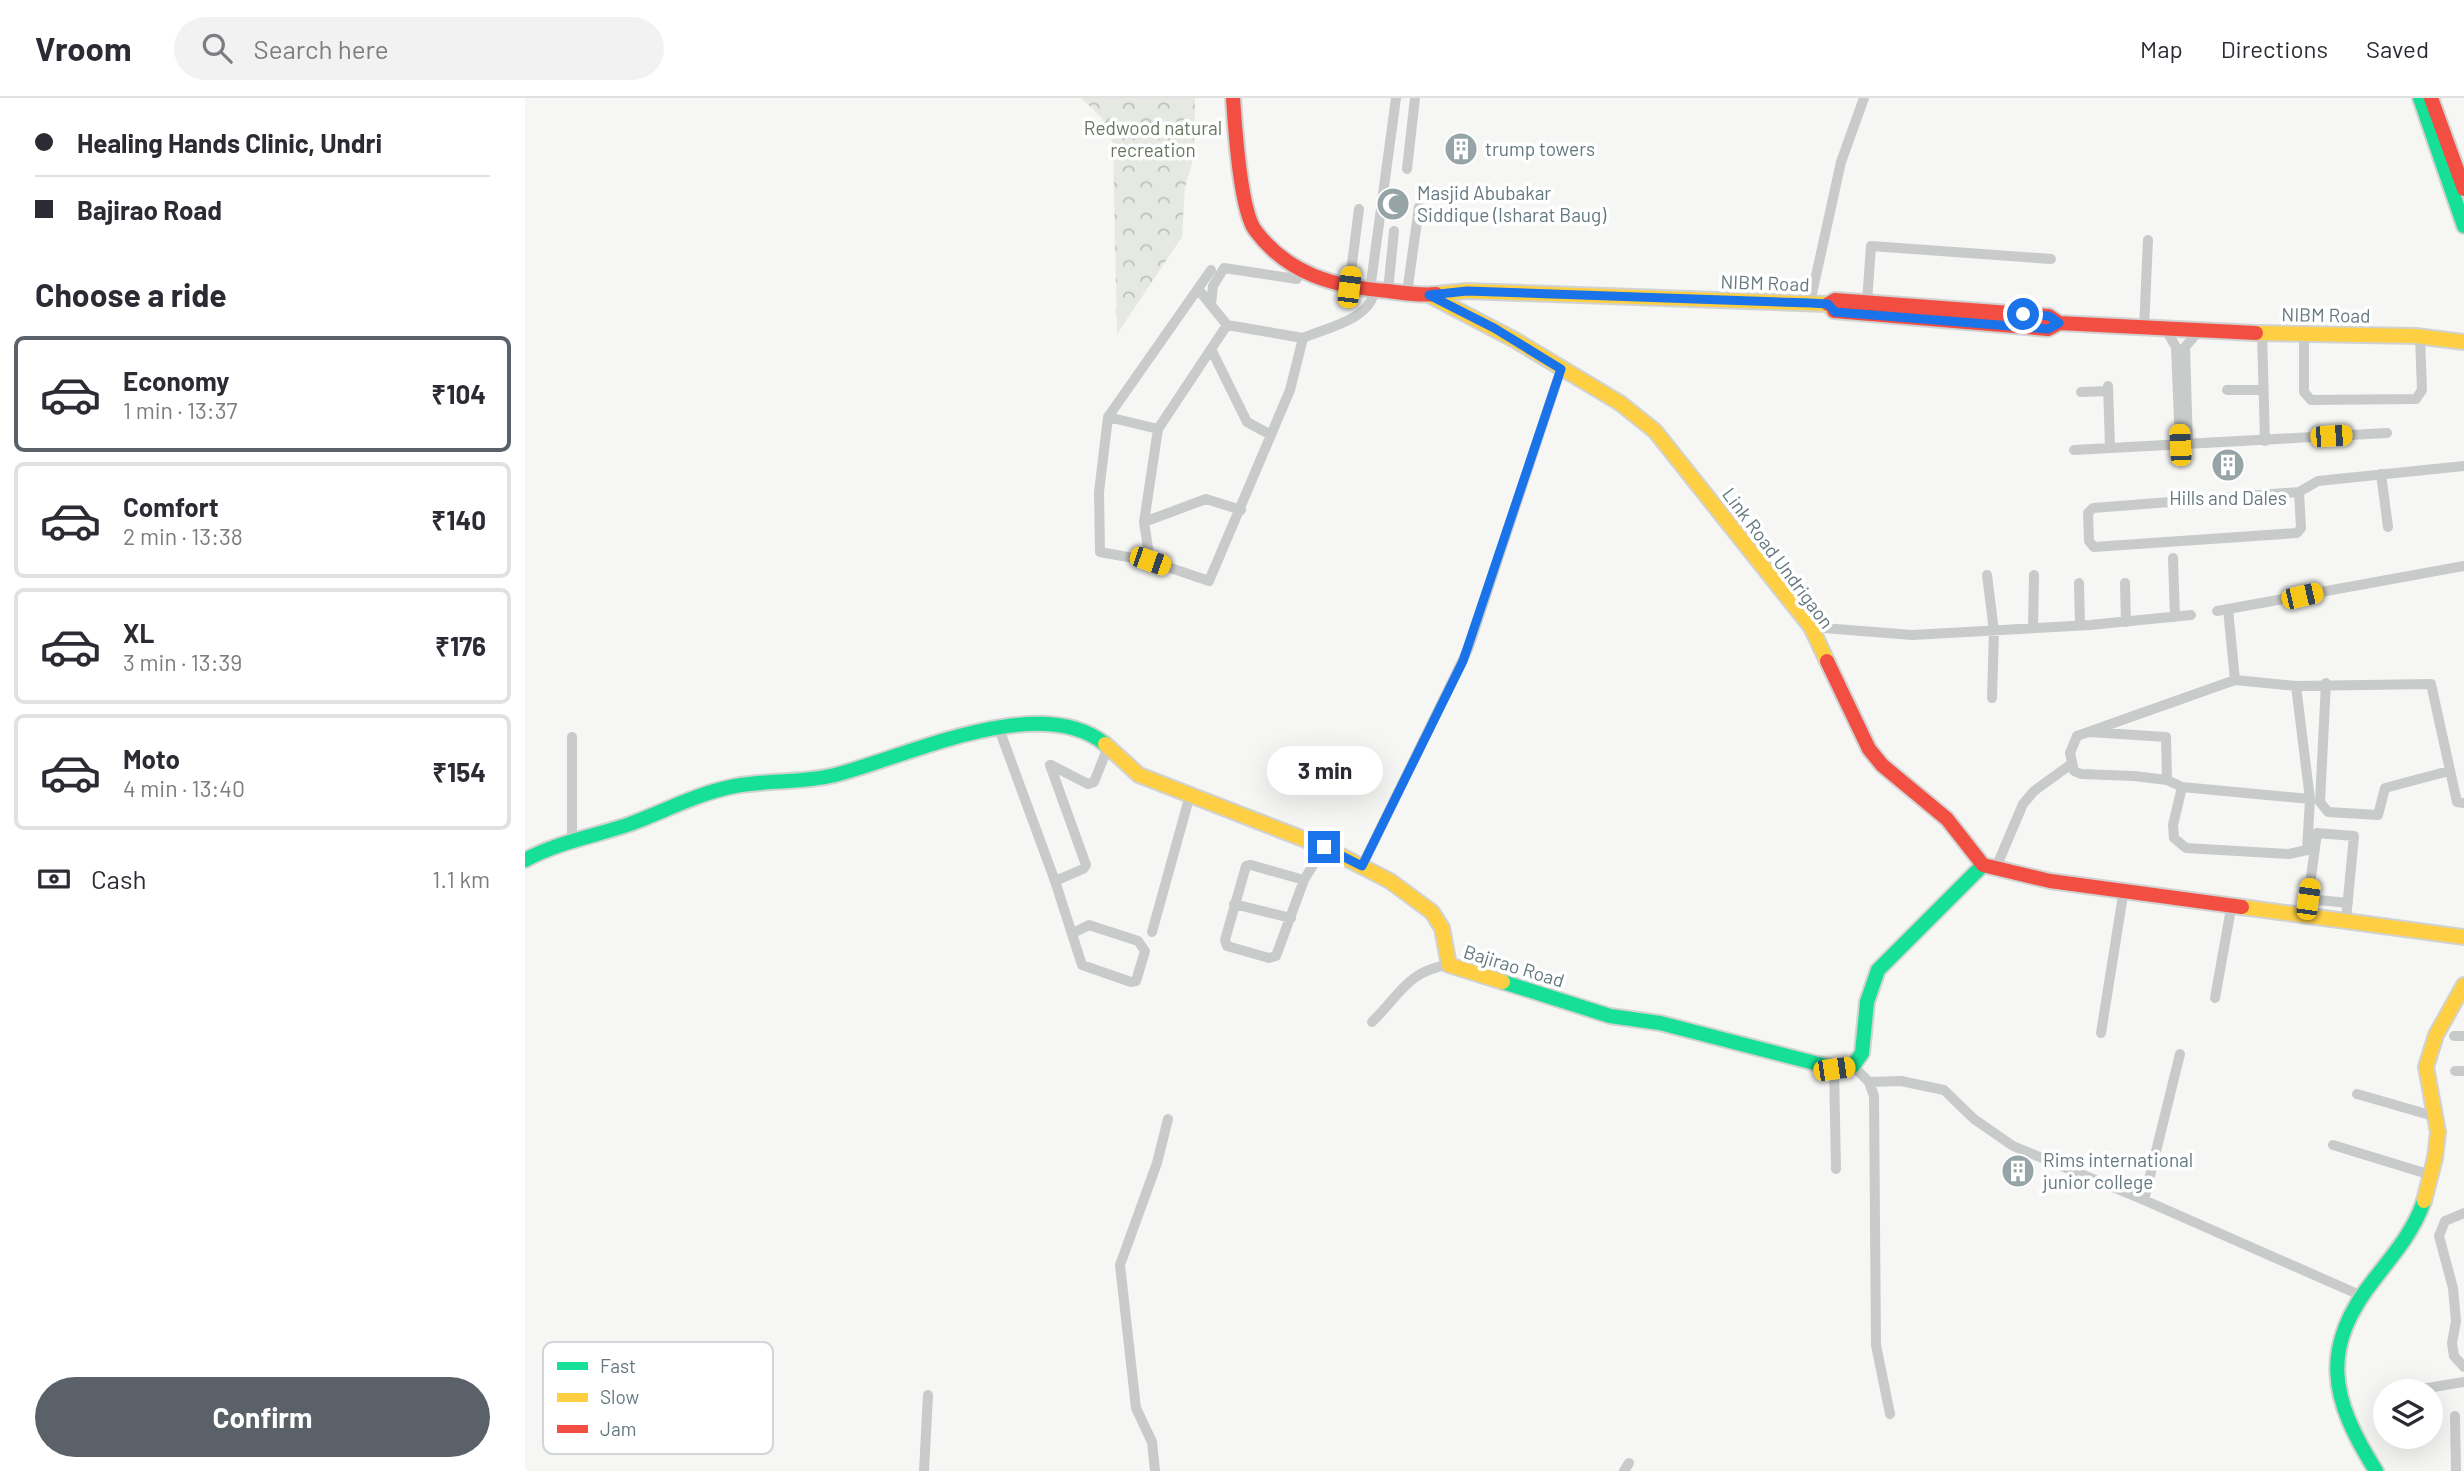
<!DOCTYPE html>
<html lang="en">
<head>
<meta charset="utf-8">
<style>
	body { margin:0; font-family:Barlow,sans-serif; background:#f2f2f3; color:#2b2b33; height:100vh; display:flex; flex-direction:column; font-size:26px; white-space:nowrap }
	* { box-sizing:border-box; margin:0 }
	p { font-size:23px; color:#7c7c81 }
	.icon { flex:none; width:38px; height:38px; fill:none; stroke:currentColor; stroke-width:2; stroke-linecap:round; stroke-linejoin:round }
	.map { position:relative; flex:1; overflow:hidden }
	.details { display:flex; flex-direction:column; background:#fff; width:525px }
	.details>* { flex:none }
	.guide { display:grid; align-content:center; height:154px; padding:0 35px; background:#fff }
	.fabs { position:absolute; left:1848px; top:1281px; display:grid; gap:14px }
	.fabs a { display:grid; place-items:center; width:70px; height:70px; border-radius:50%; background:#fff; box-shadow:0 7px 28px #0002; font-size:35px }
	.end { position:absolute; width:32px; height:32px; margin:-16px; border:9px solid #1a73e8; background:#fff; box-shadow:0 0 0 4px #fff }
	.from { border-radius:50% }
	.bubble { position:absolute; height:49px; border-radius:24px; background:#fff; box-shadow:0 7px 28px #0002; font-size:23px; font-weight:700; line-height:49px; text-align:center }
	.car { position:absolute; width:21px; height:42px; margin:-21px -10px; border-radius:9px; box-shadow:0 0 5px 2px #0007; background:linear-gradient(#f5c518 24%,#345 0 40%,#f5c518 0 76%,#345 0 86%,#f5c518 0) }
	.guide b { display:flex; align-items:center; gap:24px; height:66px; font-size:26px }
	.guide b+b { border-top:2px solid #e1e1e2 }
	.guide i { width:18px; height:18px; background:#2b2b33 }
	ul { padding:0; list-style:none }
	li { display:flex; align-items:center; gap:21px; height:116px; margin:0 14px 10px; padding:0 21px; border:4px solid #e1e1e2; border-radius:10px }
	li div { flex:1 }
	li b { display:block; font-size:26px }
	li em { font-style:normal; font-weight:700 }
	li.selected { border-color:#5b6168 }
	li>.icon { width:63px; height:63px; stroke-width:1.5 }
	h2 { padding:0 35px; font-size:32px; line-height:84px }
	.pay { display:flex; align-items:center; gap:18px; height:77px; padding:0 35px; font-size:26px }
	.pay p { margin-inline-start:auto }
	.primary-button { display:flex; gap:14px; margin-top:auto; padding:14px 35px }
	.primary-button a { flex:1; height:80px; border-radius:42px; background:#5b6168; color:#fff; font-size:28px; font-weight:700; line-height:80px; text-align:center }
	header { display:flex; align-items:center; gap:42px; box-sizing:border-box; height:98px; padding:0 35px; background:#fff; border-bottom:2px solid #e1e1e2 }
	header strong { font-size:33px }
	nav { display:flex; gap:38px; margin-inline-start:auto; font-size:24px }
	.search { width:490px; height:63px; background:#f2f2f3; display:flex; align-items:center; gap:18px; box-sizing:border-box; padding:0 24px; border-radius:38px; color:#7c7c81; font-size:26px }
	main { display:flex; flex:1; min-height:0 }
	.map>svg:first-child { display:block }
	.forest { fill:url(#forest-crowns) }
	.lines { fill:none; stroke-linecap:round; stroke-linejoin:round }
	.fast-casing { stroke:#d1d2d2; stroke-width:18 }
	.slow-casing { stroke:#d1d2d2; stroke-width:18 }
	.jam-casing { stroke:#d1d2d2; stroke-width:18 }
	.street { stroke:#c9cbcb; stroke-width:10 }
	.fast { stroke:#16e098; stroke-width:14 }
	.slow { stroke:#ffcf43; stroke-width:14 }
	.jam { stroke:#f24e42; stroke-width:14 }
	.route { stroke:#1a73e8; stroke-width:9 }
	.labels { text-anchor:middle; stroke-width:7; stroke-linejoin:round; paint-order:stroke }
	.park-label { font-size:19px; fill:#697762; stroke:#fff }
	.poi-label { font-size:19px; fill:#63787f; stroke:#fff; text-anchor:start }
	.street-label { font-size:19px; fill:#63787f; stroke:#fff }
	.key { fill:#fff; stroke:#d0d6d9; stroke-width:2 }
	.key-label { font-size:19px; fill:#63787f }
</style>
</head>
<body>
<header>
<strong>Vroom</strong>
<div class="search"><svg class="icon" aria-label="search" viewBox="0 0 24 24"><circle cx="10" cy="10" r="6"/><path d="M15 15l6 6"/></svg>Search here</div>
<nav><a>Map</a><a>Directions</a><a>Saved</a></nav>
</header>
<main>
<section class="details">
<div class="guide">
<b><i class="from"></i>Healing Hands Clinic, Undri</b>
<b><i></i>Bajirao Road</b>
</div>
<h2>Choose a ride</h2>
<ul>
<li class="selected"><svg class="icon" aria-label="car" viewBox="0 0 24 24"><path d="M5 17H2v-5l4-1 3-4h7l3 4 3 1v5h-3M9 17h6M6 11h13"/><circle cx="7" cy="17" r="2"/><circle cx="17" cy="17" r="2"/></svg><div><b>Economy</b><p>1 min · 13:37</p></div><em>₹104</em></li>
<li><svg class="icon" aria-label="car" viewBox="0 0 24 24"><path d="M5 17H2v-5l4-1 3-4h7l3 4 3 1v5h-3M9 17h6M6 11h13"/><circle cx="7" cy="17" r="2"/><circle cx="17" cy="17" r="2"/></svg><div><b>Comfort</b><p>2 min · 13:38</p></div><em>₹140</em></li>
<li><svg class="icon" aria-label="car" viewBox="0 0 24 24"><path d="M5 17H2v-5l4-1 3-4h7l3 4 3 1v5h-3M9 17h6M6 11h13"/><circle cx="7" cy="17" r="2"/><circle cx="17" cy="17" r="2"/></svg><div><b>XL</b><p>3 min · 13:39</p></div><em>₹176</em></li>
<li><svg class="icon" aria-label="car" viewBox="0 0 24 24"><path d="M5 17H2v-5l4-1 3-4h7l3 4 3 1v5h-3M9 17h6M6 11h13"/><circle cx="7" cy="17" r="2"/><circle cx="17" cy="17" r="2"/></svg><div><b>Moto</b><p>4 min · 13:40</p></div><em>₹154</em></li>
</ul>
<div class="pay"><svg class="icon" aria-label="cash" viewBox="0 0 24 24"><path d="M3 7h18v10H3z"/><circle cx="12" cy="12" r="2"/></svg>Cash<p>1.1 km</p></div>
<div class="primary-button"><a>Confirm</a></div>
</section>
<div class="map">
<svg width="1939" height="1373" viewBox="0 0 1939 1373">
	<defs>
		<pattern id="forest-crowns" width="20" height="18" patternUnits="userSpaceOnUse" patternTransform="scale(1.75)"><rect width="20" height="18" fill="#e6e8e2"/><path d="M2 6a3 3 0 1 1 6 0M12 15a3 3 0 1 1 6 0" fill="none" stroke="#bec1bc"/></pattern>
	</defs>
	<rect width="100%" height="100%" fill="#f6f6f5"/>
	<path class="forest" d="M 556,0 L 670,0 L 669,59 L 660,89 L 657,139 L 592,236 L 588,46 L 577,20 Z"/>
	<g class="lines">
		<defs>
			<path id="fast" d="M 1895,0 L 1939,128
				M 0,762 C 33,744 70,738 105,726 C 140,713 173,695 210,688 C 243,682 277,685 310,677 C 381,659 514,593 580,646
				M 978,884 L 1085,918 L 1135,925 L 1309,970 L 1328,968 L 1337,955 L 1342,904 L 1353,872 L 1458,767
				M 1851,1373 C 1805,1300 1794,1250 1851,1179 C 1870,1155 1889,1132 1899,1103"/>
			<path id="slow" d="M 911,196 L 942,193 L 1303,206 L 1309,213
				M 904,197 L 990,242 L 1095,305 L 1130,333 L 1286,529 L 1302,563
				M 1731,235 L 1891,238 L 1939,244
				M 580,646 L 614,677 L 799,749 L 865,783 L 907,814 L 917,830 L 924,867 L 978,884
				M 1717,809 L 1939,839
				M 1899,1103 L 1910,1060 L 1913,1034 L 1901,969 L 1911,937 L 1939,887"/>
			<path id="jam" d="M 708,0 C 710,29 715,111 730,132 C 763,177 811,189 863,193 C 879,195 896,198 911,196
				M 1906,0 L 1939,91
				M 1303,206 L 1310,202 L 1524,218 L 1534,225
				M 1309,213 L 1523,231 L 1534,225 L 1731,235
				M 1302,563 L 1344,651 L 1357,667 L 1422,721 L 1458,767 L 1525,783 L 1717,809"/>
		</defs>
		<use href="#fast" class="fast-casing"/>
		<use href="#slow" class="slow-casing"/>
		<use href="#jam" class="jam-casing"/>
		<path class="street" d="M 882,71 L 890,0
			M 686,172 L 583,319 L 574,394 L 575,454 L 625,463 L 684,483 L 765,292 L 778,240 C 801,230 847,221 849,192
			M 824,189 L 834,111
			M 673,191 L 702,227 L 778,240
			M 845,192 L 871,0
			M 863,193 L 869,133
			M 882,195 L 894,109
			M 1342,204 L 1346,148 L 1526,161
			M 1285,205 L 1316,64 L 1339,0
			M 686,207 L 688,188 L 699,170 L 772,181
			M 1619,231 L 1623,142
			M 1641,232 L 1651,249 L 1655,347
			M 1737,235 L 1740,343
			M 1779,236 L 1779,294 L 1786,302 L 1891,301 L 1897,292 L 1895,238
			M 686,251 L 722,324 L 746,337
			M 1583,288 L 1585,350
			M 1702,292 L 1738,292
			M 1556,294 L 1583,293
			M 583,319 L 633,331
			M 1663,347 L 1660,249 L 1673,234
			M 1549,352 L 1862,335
			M 1856,376 L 1863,429
			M 1774,394 L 1776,430 L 1772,435 L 1569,449 L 1564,443 L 1563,415 L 1568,410 L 1774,394 L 1793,383 L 1939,368
			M 619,424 L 681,401 L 716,412
			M 1648,460 L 1650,519
			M 625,463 L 619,424 L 633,331 L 702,227
			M 1462,477 L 1469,533 L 1467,600
			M 1554,485 L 1555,527
			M 1600,485 L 1601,524
			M 1703,511 L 1710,582
			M 1692,513 L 1939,468
			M 1286,529 L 1387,537 L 1565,527 L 1666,517
			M 1508,530 L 1509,477
			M 1801,585 L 1795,704 L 1803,714 L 1853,717 L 1860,690 L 1924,673
			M 1771,588 L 1785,701 L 1782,752 L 1764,756 L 1661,750 L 1649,740 L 1648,727 L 1657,689 L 1785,701
			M 473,628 L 530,783 L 557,867 L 606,884 L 611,883 L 620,853 L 613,843 L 564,827 L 548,835
			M 1564,634 L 1641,639 L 1642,682
			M 525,667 L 561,767 L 558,771 L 530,783
			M 526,667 L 563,686 L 569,684 L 583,649
			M 1657,689 L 1642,682 L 1609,678 L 1556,676 L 1549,673 L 1545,655 L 1552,638 L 1710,582 L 1771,588 L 1906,586 L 1932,704 L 1939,705
			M 47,741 L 47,639
			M 837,768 L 944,549 L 1036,271
			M 1470,772 L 1498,706 L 1509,693 L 1545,667
			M 779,782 L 751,858 L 744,860 L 702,848 L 700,842 L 721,768 L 726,767 L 779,782 L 799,749
			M 709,806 L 766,820
			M 1821,821 L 1829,738 L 1792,735 L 1783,801 L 1823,805
			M 627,834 L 665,697
			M 1690,900 L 1707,805
			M 847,924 C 874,898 883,872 924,867
			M 1576,935 L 1599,791
			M 1929,938 L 1939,938
			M 1328,968 L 1344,984 L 1349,998 L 1351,1247 L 1365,1316
			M 1309,970 L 1311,1071
			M 1930,973 L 1939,973
			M 1344,984 L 1376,983 L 1419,992 L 1449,1021 L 1488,1048 L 1619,1102 L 1837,1198
			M 1832,996 L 1912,1019
			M 1808,1047 L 1906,1077
			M 1619,1102 L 1655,956
			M 1939,1115 L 1920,1123 L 1914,1138 L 1928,1190 L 1931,1223 L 1927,1245 L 1929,1258 L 1939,1269
			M 1884,1293 L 1939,1284
			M 1930,1318 L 1931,1373
			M 399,1373 L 403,1297
			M 630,1373 L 627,1344 L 611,1310 L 595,1167 L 632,1065 L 643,1021
			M 1099,1373 L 1104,1365"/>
		<use href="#fast" class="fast"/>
		<use href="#slow" class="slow"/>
		<use href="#jam" class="jam"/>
	</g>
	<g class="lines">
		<path class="route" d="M 799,749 L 837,768 L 938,563 L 1036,271 L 969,230 L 904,197 L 942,193 L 1285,205 L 1303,206 L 1310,214 L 1523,231 L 1534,225 L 1524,218 L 1498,216"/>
	</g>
	<defs>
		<symbol id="building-disc" viewBox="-11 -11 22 22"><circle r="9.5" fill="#96a4a8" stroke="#fff"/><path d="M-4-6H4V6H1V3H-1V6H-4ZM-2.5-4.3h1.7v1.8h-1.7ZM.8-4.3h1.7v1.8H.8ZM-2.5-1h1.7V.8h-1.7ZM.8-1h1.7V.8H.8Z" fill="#fff"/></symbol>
		<symbol id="mosque-disc" viewBox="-11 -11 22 22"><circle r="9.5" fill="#96a4a8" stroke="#fff"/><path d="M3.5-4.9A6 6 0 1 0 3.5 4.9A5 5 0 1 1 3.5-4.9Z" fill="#fff"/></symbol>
	</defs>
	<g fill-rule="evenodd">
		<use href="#building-disc" x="917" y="32" width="38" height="38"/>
		<use href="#mosque-disc" x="849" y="87" width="38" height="38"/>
		<use href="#building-disc" x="1684" y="348" width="38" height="38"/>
		<use href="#building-disc" x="1474" y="1054" width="38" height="38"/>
	</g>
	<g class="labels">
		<g class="park-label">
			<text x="628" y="37">Redwood natural<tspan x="628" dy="22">recreation</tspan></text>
		</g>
		<g class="poi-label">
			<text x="960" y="58">trump towers</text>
			<text x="892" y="102">Masjid Abubakar<tspan x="892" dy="22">Siddique (Isharat Baug)</tspan></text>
			<text x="1703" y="407" text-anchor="middle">Hills and Dales</text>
			<text x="1518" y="1069">Rims international<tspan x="1518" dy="22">junior college</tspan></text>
		</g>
		<g class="street-label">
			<text transform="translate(1240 185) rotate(2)" y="7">NIBM Road</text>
			<text transform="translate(1801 217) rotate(1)" y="7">NIBM Road</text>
			<text transform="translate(1253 460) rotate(53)" y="7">Link Road Undrigaon</text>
			<text transform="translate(989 868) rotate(17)" y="7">Bajirao Road</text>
		</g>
	</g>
	<rect x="18" y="1244" width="230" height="112" rx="10" class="key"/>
	<rect x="32" y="1264" width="31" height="8" fill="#16e098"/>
	<rect x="32" y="1295" width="31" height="9" fill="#ffcf43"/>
	<rect x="32" y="1327" width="31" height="8" fill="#f24e42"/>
	<g class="key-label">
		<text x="75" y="1275">Fast</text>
		<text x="75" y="1306">Slow</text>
		<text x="75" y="1338">Jam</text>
	</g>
</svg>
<div class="fabs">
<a><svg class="icon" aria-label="layers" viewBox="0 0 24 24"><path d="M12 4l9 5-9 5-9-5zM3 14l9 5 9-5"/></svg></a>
</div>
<i class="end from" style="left:1498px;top:216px"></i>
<i class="end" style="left:799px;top:749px"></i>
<div class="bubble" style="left:742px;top:648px;width:116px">3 min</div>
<i class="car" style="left:824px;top:189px;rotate:7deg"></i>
<i class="car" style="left:1806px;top:338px;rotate:86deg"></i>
<i class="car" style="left:1655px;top:347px;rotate:357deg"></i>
<i class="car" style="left:625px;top:463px;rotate:109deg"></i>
<i class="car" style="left:1777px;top:498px;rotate:77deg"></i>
<i class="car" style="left:1783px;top:801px;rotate:8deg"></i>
<i class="car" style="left:1309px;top:971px;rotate:82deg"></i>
</div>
</main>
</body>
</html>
